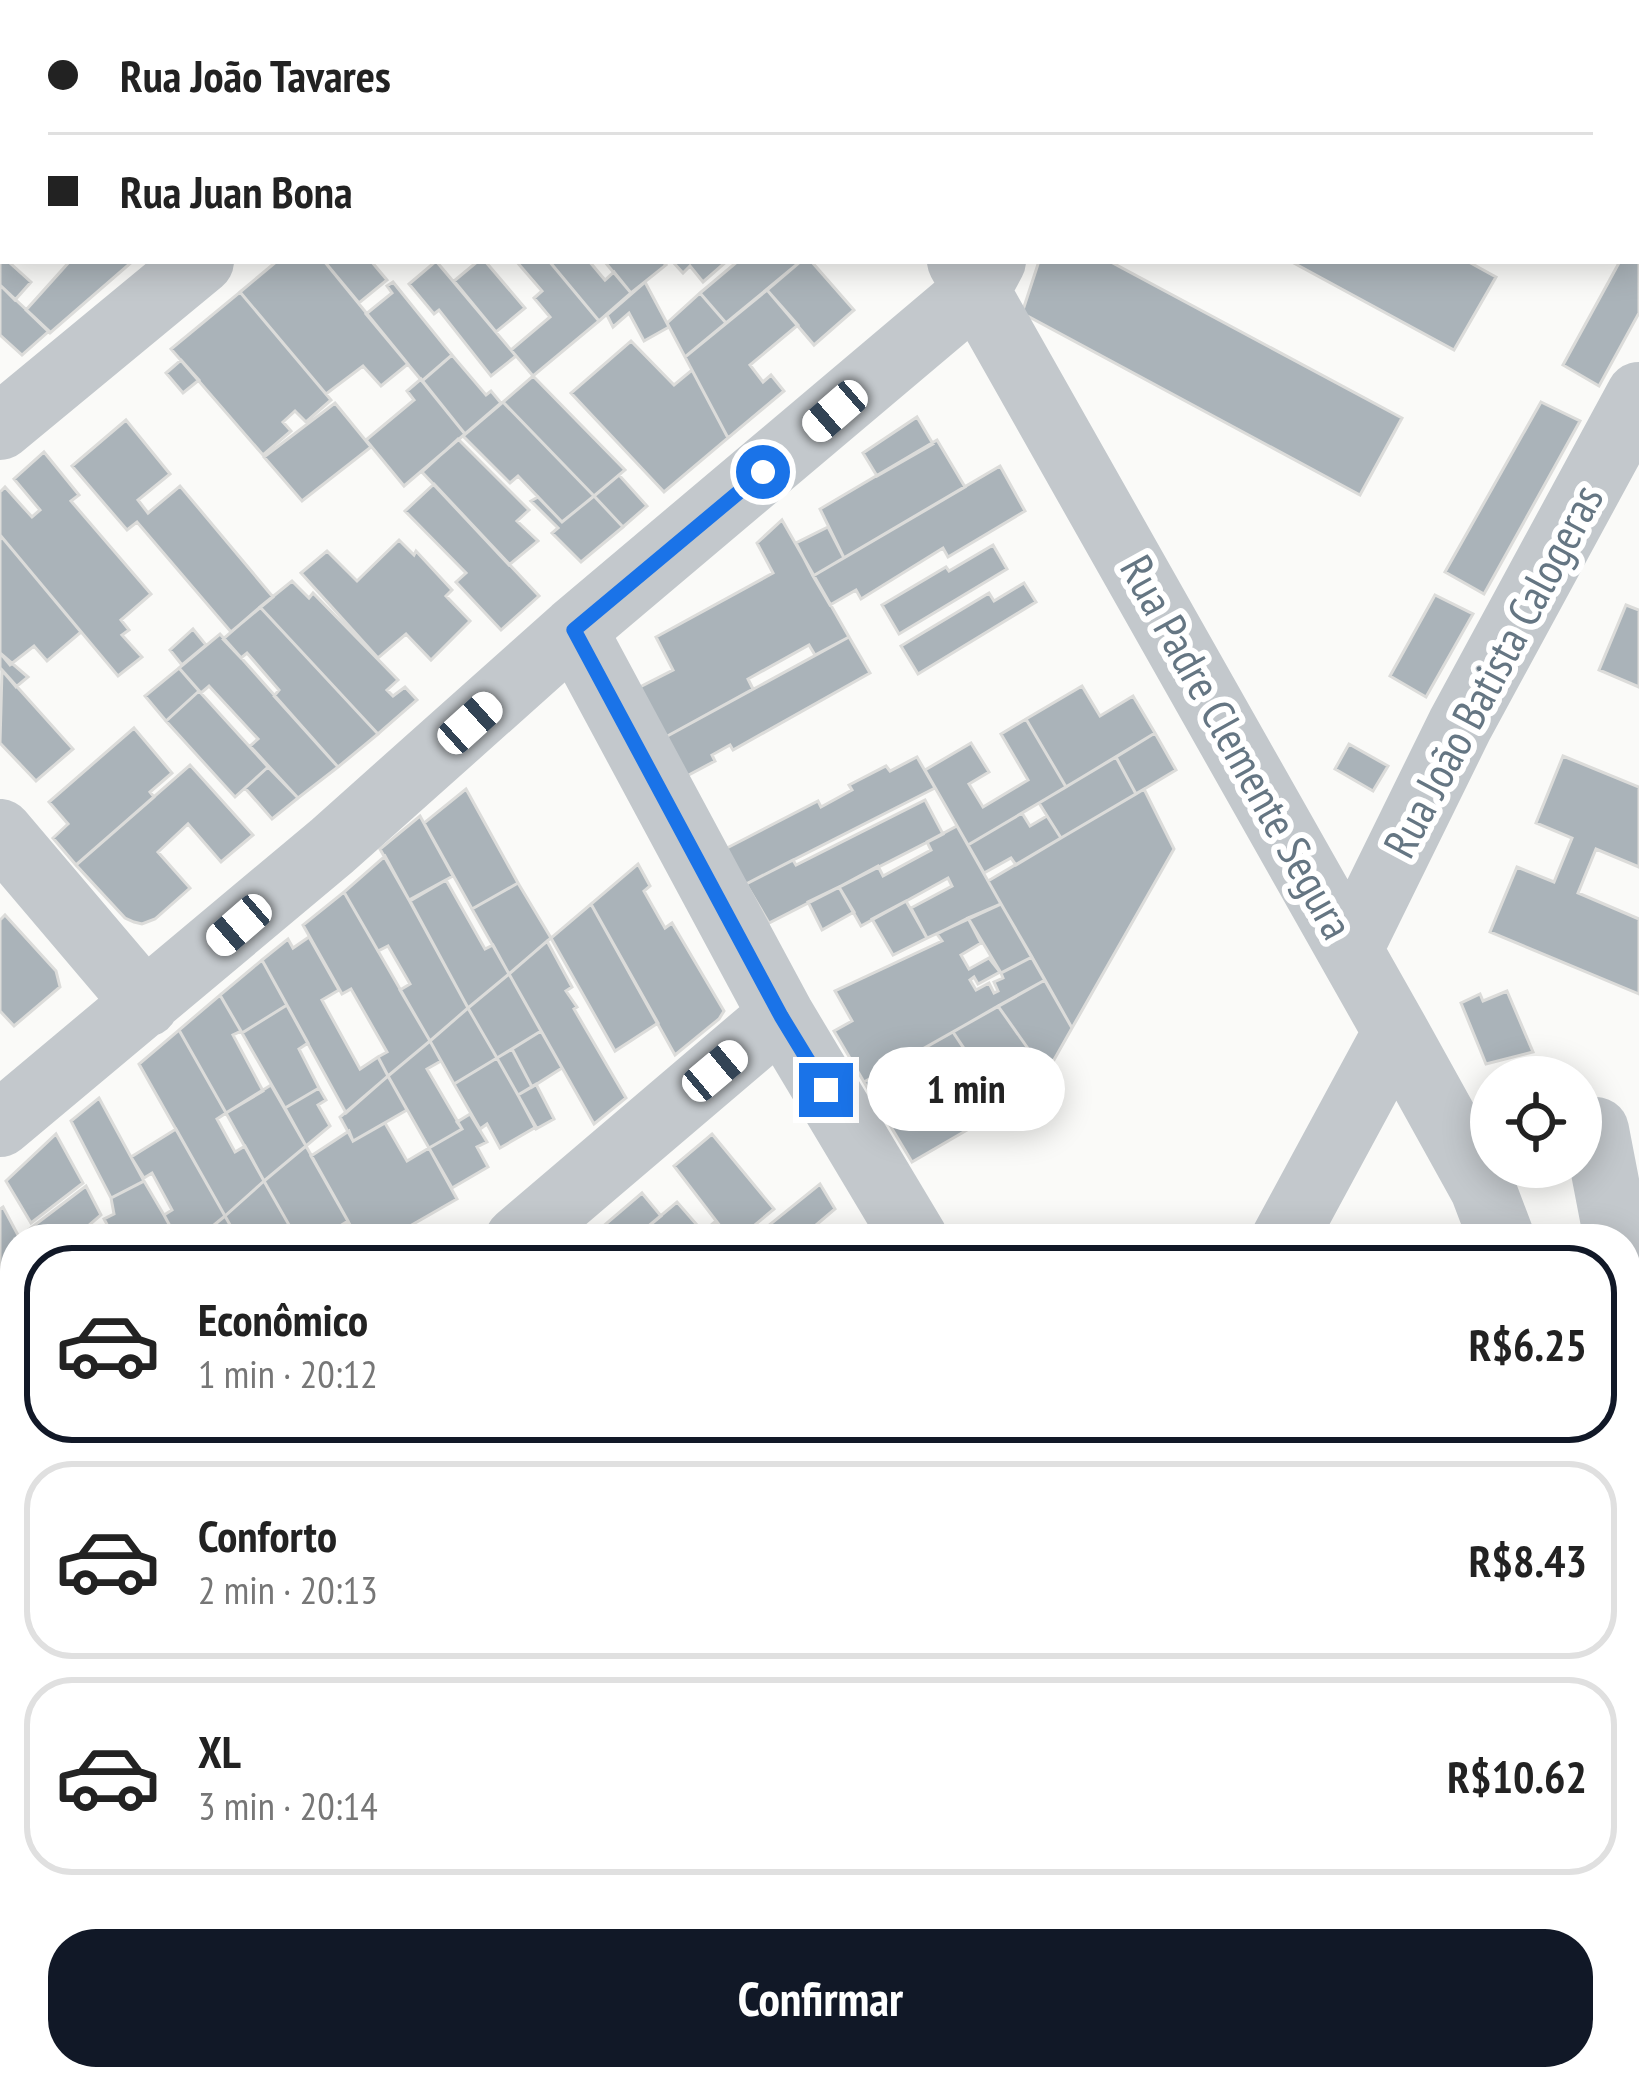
<!DOCTYPE html>
<html lang="pt">
<head>
<meta charset="utf-8">
<style>
	body { margin:0; font-family:"PT Sans Narrow",sans-serif; background:#f2f2f2; color:#222; height:100vh; display:flex; flex-direction:column; font-size:45px; white-space:nowrap }
	* { box-sizing:border-box; margin:0 }
	p { font-size:39px; color:#767676 }
	.icon { flex:none; width:66px; height:66px; fill:none; stroke:currentColor; stroke-width:2; stroke-linecap:round; stroke-linejoin:round }
	.map { position:relative; flex:1; overflow:hidden }
	.side { position:absolute; left:0px; top:1224px; width:1641px; height:867px; display:flex; flex-direction:column; background:#fff; border-radius:48px 48px 0 0; box-shadow:0 6px 30px #0003 }
	.side>* { flex:none }
	.top-card { position:absolute; left:0px; top:0px; width:1641px; height:264px; box-shadow:0 6px 30px #0003; display:grid; align-content:center; height:264px; padding:0 48px; background:#fff }
	.buttons { position:absolute; left:1470px; top:1056px; display:grid; gap:24px }
	.buttons a { display:grid; place-items:center; width:132px; height:132px; border-radius:50%; background:#fff; box-shadow:0 6px 30px #0003; font-size:60px }
	.end { position:absolute; width:54px; height:54px; margin:-27px; border:15px solid #1a73e8; background:#fff; box-shadow:0 0 0 6px #fff }
	.from { border-radius:50% }
	.bubble { position:absolute; height:84px; border-radius:42px; background:#fff; box-shadow:0 6px 30px #0003; font-size:39px; font-weight:600; line-height:84px; text-align:center }
	.car { position:absolute; width:36px; height:72px; margin:-36px -18px; border-radius:15px; box-shadow:0 0 9px 3px #0007; background:linear-gradient(#fff 24%,#345 0 40%,#fff 0 76%,#345 0 86%,#fff 0) }
	.top-card b { display:flex; align-items:center; gap:42px; height:114px; font-size:45px }
	.top-card b+b { border-top:3px solid #e0e0e0 }
	.top-card i { width:30px; height:30px; background:#222 }
	ul { padding:21px 0 0; list-style:none }
	li { display:flex; align-items:center; gap:36px; height:198px; margin:0 24px 18px; padding:0 24px; border:6px solid #e0e0e0; border-radius:48px }
	li div { flex:1 }
	li b { display:block; font-size:45px }
	li em { font-style:normal; font-weight:600 }
	li.selected { border-color:#111827 }
	li>.icon { width:108px; height:108px; stroke-width:1.5 }
	.button { display:flex; gap:24px; margin-top:auto; padding:24px 48px }
	.button a { flex:1; height:138px; border-radius:48px; background:#111827; color:#fff; font-size:48px; font-weight:600; line-height:138px; text-align:center }
	.map>svg:first-child { display:block }
	.building { fill:#aab3b9; stroke:#dcdcda; stroke-width:3 }
	.lines { fill:none; stroke-linecap:round; stroke-linejoin:round }
	.minor { stroke:#c3c8cc; stroke-width:66 }
	.route { stroke:#1a73e8; stroke-width:15 }
	.labels { text-anchor:middle; stroke-width:12; stroke-linejoin:round; paint-order:stroke }
	.street-label { font-size:45px; fill:#657683; stroke:#fff }
</style>
</head>
<body>
<div class="map">
<svg width="1639" height="2089" viewBox="0 0 1639 2089">
	<rect width="100%" height="100%" fill="#fafaf8"/>
	<path class="building" d="M 595,0 L 726,0 L 727,3 L 591,3 Z
		M 1217,0 L 1346,0 L 1351,3 L 1223,3 Z
		M 1639,226 L 1639,313 L 1599,386 L 1563,365 L 1620,261 L 1638,261 Z
		M 0,254 L 31,282 L 15,300 L 0,285 Z
		M 70,261 L 133,261 L 50,333 L 26,310 Z
		M 277,261 L 324,261 L 408,364 L 381,386 L 363,366 L 326,394 L 240,292 Z
		M 324,261 L 371,261 L 387,280 L 359,303 Z
		M 436,261 L 516,356 L 491,376 L 439,310 L 434,314 L 409,284 Z
		M 478,261 L 485,261 L 525,308 L 496,332 L 454,281 Z
		M 516,261 L 549,261 L 599,321 L 533,376 L 511,350 L 550,317 L 534,298 L 542,291 Z
		M 549,261 L 589,261 L 605,280 L 614,272 L 631,293 L 599,321 Z
		M 604,261 L 662,261 L 666,265 L 631,293 Z
		M 672,261 L 727,261 L 703,282 L 690,266 L 683,273 Z
		M 738,261 L 801,261 L 726,323 L 700,293 Z
		M 801,261 L 811,261 L 854,310 L 814,345 L 767,290 Z
		M 1039,261 L 1109,261 L 1402,418 L 1360,495 L 1022,313 Z
		M 1290,261 L 1467,261 L 1496,277 L 1454,350 Z
		M 393,282 L 452,355 L 422,381 L 366,314 L 392,293 L 387,286 Z
		M 645,282 L 669,327 L 644,341 L 629,313 L 613,327 L 607,315 Z
		M 0,285 L 49,331 L 22,355 L 0,335 Z
		M 767,290 L 798,325 L 750,365 L 763,382 L 771,375 L 784,391 L 728,438 L 685,357 Z
		M 240,292 L 331,400 L 306,422 L 295,411 L 283,422 L 291,431 L 263,455 L 171,349 Z
		M 700,293 L 726,323 L 685,357 L 667,323 Z
		M 631,341 L 674,385 L 692,370 L 728,438 L 664,492 L 571,393 Z
		M 452,355 L 486,395 L 491,391 L 501,403 L 465,434 L 422,381 Z
		M 181,360 L 199,380 L 183,393 L 166,373 Z
		M 533,376 L 625,470 L 594,496 L 503,402 Z
		M 421,379 L 465,434 L 404,486 L 366,440 L 414,400 L 407,391 Z
		M 503,402 L 594,496 L 562,522 L 518,476 L 510,483 L 463,436 Z
		M 1541,402 L 1580,421 L 1484,594 L 1445,572 Z
		M 335,403 L 371,447 L 302,501 L 264,457 Z
		M 917,417 L 933,444 L 877,476 L 863,453 Z
		M 126,420 L 170,474 L 138,500 L 148,513 L 180,486 L 273,597 L 231,632 L 137,522 L 127,530 L 72,466 Z
		M 458,439 L 529,510 L 517,521 L 538,541 L 509,565 L 422,472 Z
		M 937,440 L 965,487 L 844,558 L 820,509 Z
		M 44,452 L 79,495 L 71,501 L 151,594 L 121,620 L 129,630 L 122,635 L 142,657 L 118,676 L 0,535 L 0,492 L 5,487 L 32,517 L 40,510 L 14,479 Z
		M 1000,466 L 1025,511 L 948,557 L 943,548 L 861,599 L 856,590 L 830,605 L 813,576 Z
		M 619,475 L 647,506 L 623,527 L 594,496 Z
		M 434,484 L 539,596 L 501,630 L 456,582 L 466,573 L 405,511 Z
		M 594,496 L 623,527 L 581,562 L 552,533 L 558,528 L 531,501 L 538,497 L 562,522 Z
		M 782,520 L 849,637 L 815,655 L 809,645 L 748,679 L 753,689 L 662,739 L 638,688 L 673,670 L 656,637 L 773,573 L 757,543 Z
		M 828,527 L 844,558 L 813,576 L 796,543 Z
		M 0,535 L 81,632 L 47,661 L 34,646 L 10,665 L 0,653 Z
		M 399,540 L 414,555 L 416,551 L 452,590 L 446,596 L 470,621 L 431,660 L 406,634 L 378,658 L 301,573 L 327,551 L 357,581 Z
		M 993,545 L 1007,569 L 899,634 L 882,605 L 946,567 L 949,571 Z
		M 292,581 L 309,598 L 313,593 L 398,680 L 387,690 L 393,696 L 405,687 L 417,700 L 378,734 L 260,607 Z
		M 1024,583 L 1036,602 L 918,674 L 901,646 L 989,593 L 994,601 Z
		M 1435,595 L 1473,614 L 1426,697 L 1390,676 Z
		M 1626,605 L 1639,610 L 1639,687 L 1599,670 Z
		M 260,607 L 378,734 L 338,767 L 274,696 L 279,690 L 247,653 L 241,658 L 223,639 Z
		M 193,629 L 206,645 L 182,665 L 170,650 Z
		M 220,634 L 338,767 L 298,798 L 250,746 L 258,739 L 209,686 L 201,693 L 179,668 Z
		M 849,637 L 870,673 L 733,750 L 730,745 L 712,755 L 715,761 L 683,778 L 662,739 Z
		M 0,653 L 28,677 L 16,687 L 0,668 Z
		M 179,668 L 199,691 L 166,721 L 145,696 Z
		M 2,670 L 73,749 L 36,781 L 0,743 Z
		M 1082,686 L 1100,716 L 1133,696 L 1155,733 L 1066,787 L 1026,719 Z
		M 199,691 L 268,767 L 235,797 L 166,721 Z
		M 1026,719 L 1066,787 L 968,845 L 925,770 L 971,743 L 989,772 L 969,784 L 983,807 L 1028,780 L 1001,734 Z
		M 134,728 L 172,773 L 150,792 L 154,797 L 76,865 L 53,838 L 68,824 L 49,802 Z
		M 1155,733 L 1176,770 L 1136,794 L 1116,757 Z
		M 1349,744 L 1388,766 L 1373,791 L 1335,769 Z
		M 1563,756 L 1639,787 L 1639,867 L 1596,849 L 1578,893 L 1639,919 L 1639,994 L 1490,932 L 1517,867 L 1554,882 L 1572,838 L 1536,823 Z
		M 917,757 L 935,788 L 746,884 L 725,849 L 818,801 L 821,807 L 852,790 L 849,785 L 886,766 L 890,771 Z
		M 1116,757 L 1136,794 L 1061,838 L 1039,803 Z
		M 190,765 L 253,835 L 221,862 L 188,824 L 158,852 L 190,888 L 155,919 L 142,924 L 134,922 L 125,918 L 76,865 Z
		M 268,767 L 298,798 L 272,819 L 245,788 Z
		M 466,789 L 518,883 L 472,909 L 424,823 Z
		M 1144,789 L 1174,849 L 1072,1028 L 988,881 Z
		M 925,800 L 943,834 L 769,923 L 746,884 L 793,860 L 796,865 Z
		M 1022,813 L 1030,826 L 1047,816 L 1061,838 L 1016,865 L 1011,858 L 984,873 L 968,845 Z
		M 420,816 L 453,876 L 409,900 L 380,849 Z
		M 957,826 L 1001,904 L 927,938 L 911,908 L 952,886 L 948,878 L 861,926 L 839,887 L 878,866 L 883,876 L 931,850 L 927,842 Z
		M 385,856 L 468,1008 L 430,1041 L 400,990 L 410,984 L 388,946 L 378,951 L 344,892 Z
		M 638,864 L 650,886 L 644,891 L 665,928 L 672,923 L 724,1011 L 719,1019 L 675,1055 L 591,904 Z
		M 446,880 L 485,949 L 493,945 L 509,974 L 468,1008 L 410,901 Z
		M 518,883 L 551,938 L 509,974 L 472,909 Z
		M 839,887 L 854,912 L 822,930 L 808,902 Z
		M 344,892 L 430,1041 L 388,1076 L 378,1057 L 387,1052 L 351,989 L 342,994 L 303,925 Z
		M 906,901 L 927,938 L 893,955 L 872,919 Z
		M 591,904 L 658,1023 L 615,1051 L 551,938 Z
		M 1001,904 L 1032,957 L 1001,973 L 968,918 Z
		M 5,915 L 56,971 L 60,987 L 14,1026 L 0,1011 L 0,920 Z
		M 968,918 L 981,943 L 961,955 L 969,969 L 989,958 L 1000,972 L 978,984 L 974,977 L 970,980 L 976,990 L 989,983 L 994,993 L 998,991 L 994,982 L 1003,978 L 1001,973 L 1032,957 L 1045,980 L 864,1082 L 834,1031 L 852,1021 L 835,991 L 942,941 L 937,934 Z
		M 309,937 L 339,990 L 322,1000 L 360,1069 L 378,1057 L 388,1076 L 346,1113 L 262,960 L 288,939 L 293,948 Z
		M 547,941 L 572,987 L 566,991 L 577,1007 L 574,1009 L 626,1098 L 594,1124 L 509,974 Z
		M 262,960 L 287,1005 L 242,1033 L 220,995 Z
		M 509,974 L 541,1031 L 497,1058 L 468,1008 Z
		M 1045,980 L 1072,1028 L 1046,1074 L 998,1006 Z
		M 1507,991 L 1533,1052 L 1486,1064 L 1461,1003 L 1480,994 L 1483,1001 Z
		M 220,995 L 241,1031 L 233,1035 L 263,1091 L 226,1113 L 179,1030 Z
		M 287,1005 L 308,1043 L 299,1049 L 319,1088 L 285,1108 L 242,1033 Z
		M 998,1006 L 1046,1074 L 1015,1126 L 953,1032 Z
		M 468,1008 L 497,1058 L 454,1084 L 430,1041 Z
		M 179,1030 L 226,1113 L 217,1119 L 235,1152 L 245,1146 L 264,1181 L 225,1216 L 139,1064 Z
		M 541,1031 L 562,1068 L 532,1087 L 512,1049 Z
		M 953,1032 L 980,1072 L 888,1122 L 864,1082 Z
		M 430,1041 L 441,1061 L 427,1069 L 462,1129 L 429,1148 L 388,1076 Z
		M 512,1049 L 532,1087 L 518,1095 L 497,1058 Z
		M 497,1058 L 536,1127 L 500,1148 L 487,1124 L 480,1129 L 454,1084 Z
		M 388,1076 L 407,1110 L 353,1141 L 340,1117 Z
		M 965,1081 L 986,1119 L 912,1162 L 888,1122 Z
		M 536,1084 L 554,1119 L 536,1129 L 518,1095 Z
		M 271,1085 L 306,1146 L 264,1181 L 226,1113 Z
		M 319,1088 L 326,1100 L 318,1105 L 330,1126 L 306,1146 L 285,1108 Z
		M 99,1098 L 144,1181 L 111,1198 L 71,1121 Z
		M 470,1114 L 487,1142 L 477,1147 L 488,1167 L 452,1188 L 429,1148 L 462,1129 L 457,1122 Z
		M 385,1123 L 407,1161 L 429,1148 L 457,1199 L 396,1234 L 399,1239 L 358,1239 L 311,1156 L 349,1131 L 353,1141 Z
		M 176,1129 L 225,1216 L 197,1239 L 177,1239 L 164,1215 L 172,1210 L 152,1173 L 144,1178 L 131,1157 Z
		M 56,1134 L 83,1183 L 31,1223 L 6,1181 Z
		M 712,1134 L 774,1209 L 738,1239 L 730,1239 L 674,1166 Z
		M 306,1146 L 348,1221 L 319,1239 L 297,1239 L 264,1181 Z
		M 144,1181 L 164,1215 L 177,1239 L 115,1239 L 104,1219 L 114,1214 L 111,1198 Z
		M 264,1181 L 297,1239 L 238,1239 L 225,1216 Z
		M 820,1184 L 835,1209 L 809,1231 L 814,1237 L 811,1239 L 752,1239 Z
		M 86,1186 L 101,1215 L 73,1239 L 15,1239 L 13,1288 L 0,1264 L 0,1209 L 3,1207 L 19,1237 Z
		M 642,1193 L 661,1216 L 633,1239 L 607,1239 L 601,1228 Z
		M 677,1202 L 703,1232 L 716,1221 L 730,1239 L 633,1239 Z
		M 225,1216 L 238,1239 L 197,1239 Z
		M 9,1458 L 15,1470 L 15,1513 L 0,1522 L 0,1463 Z
		M 15,1536 L 15,1586 L 0,1594 L 0,1555 L 6,1552 L 2,1543 Z
		M 15,1586 L 15,1647 L 0,1655 L 0,1594 Z
		M 15,1654 L 15,1724 L 0,1733 L 0,1663 Z
		M 1626,1704 L 1639,1739 L 1639,1780 L 1627,1786 Z
		M 1626,1786 L 1639,1814 L 1639,1828 L 1626,1834 Z
		M 15,1838 L 15,1876 L 6,1879 L 0,1869 L 0,1855 L 12,1848 L 8,1842 Z
		M 1639,1873 L 1639,1921 L 1626,1927 L 1626,1879 Z
		M 1639,1921 L 1639,1968 L 1626,1974 L 1626,1927 Z
		M 1631,1972 L 1639,1991 L 1639,2061 L 1626,2067 L 1626,1974 Z
		M 212,2076 L 246,2076 L 233,2089 L 211,2089 L 206,2081 Z
		M 253,2076 L 349,2076 L 328,2089 L 244,2089 L 241,2083 Z
		M 1034,2076 L 1083,2076 L 1098,2089 L 1023,2089 Z
		M 1560,2076 L 1605,2076 L 1576,2089 L 1566,2089 Z"/>
	<g class="lines">
		<path class="minor" d="M 261,0 L 264,3
			M 796,0 L 798,3
			M 517,3 L 521,0
			M 1127,3 L 1129,0
			M 960,261 L 1396,1032 L 1483,1189 L 1502,1239
			M 0,427 L 201,261
			M 574,630 L 781,1015 L 915,1239
			M 0,832 L 146,1004
			M 1350,949 L 1460,725 L 1639,395
			M 0,1124 L 332,846 L 574,630 L 978,289 L 993,261
			M 1596,1130 L 1617,1239
			M 518,1239 L 781,1015
			M 1284,1239 L 1396,1032
			M 1626,1278 L 1639,1329
			M 0,1330 L 15,1356
			M 1626,1520 L 1639,1519
			M 443,2076 L 450,2089
			M 1488,2076 L 1494,2089
			M 900,2089 L 911,2076"/>
	</g>
	<g class="lines">
		<path class="route" d="M 763,472 L 574,630 L 781,1016 L 826,1090"/>
	</g>
	<g class="labels">
		<g class="street-label">
			<text transform="translate(1493 671) rotate(-62)" y="16">Rua João Batista Calogeras</text>
			<text transform="translate(1237 747) rotate(61)" y="16">Rua Padre Clemente Segura</text>
		</g>
	</g>
</svg>
<div class="buttons">
<a><svg class="icon" aria-label="locate" viewBox="0 0 24 24"><circle cx="12" cy="12" r="6"/><path d="M12 2v4M12 18v4M2 12h4M18 12h4"/></svg></a>
</div>
<i class="end from" style="left:763px;top:472px"></i>
<i class="end" style="left:826px;top:1090px"></i>
<div class="bubble" style="left:867px;top:1047px;width:198px">1 min</div>
<i class="car" style="left:835px;top:411px;rotate:229deg"></i>
<i class="car" style="left:470px;top:723px;rotate:48deg"></i>
<i class="car" style="left:239px;top:925px;rotate:229deg"></i>
<i class="car" style="left:715px;top:1071px;rotate:50deg"></i>
<div class="top-card">
<b><i class="from"></i>Rua João Tavares</b>
<b><i></i>Rua Juan Bona</b>
</div>
<section class="side">
<ul>
<li class="selected"><svg class="icon" aria-label="car" viewBox="0 0 24 24"><path d="M5 17H2v-5l4-1 3-4h7l3 4 3 1v5h-3M9 17h6M6 11h13"/><circle cx="7" cy="17" r="2"/><circle cx="17" cy="17" r="2"/></svg><div><b>Econômico</b><p>1 min · 20:12</p></div><em>R$6.25</em></li>
<li><svg class="icon" aria-label="car" viewBox="0 0 24 24"><path d="M5 17H2v-5l4-1 3-4h7l3 4 3 1v5h-3M9 17h6M6 11h13"/><circle cx="7" cy="17" r="2"/><circle cx="17" cy="17" r="2"/></svg><div><b>Conforto</b><p>2 min · 20:13</p></div><em>R$8.43</em></li>
<li><svg class="icon" aria-label="car" viewBox="0 0 24 24"><path d="M5 17H2v-5l4-1 3-4h7l3 4 3 1v5h-3M9 17h6M6 11h13"/><circle cx="7" cy="17" r="2"/><circle cx="17" cy="17" r="2"/></svg><div><b>XL</b><p>3 min · 20:14</p></div><em>R$10.62</em></li>
</ul>
<div class="button"><a>Confirmar</a></div>
</section>
</div>
</body>
</html>
